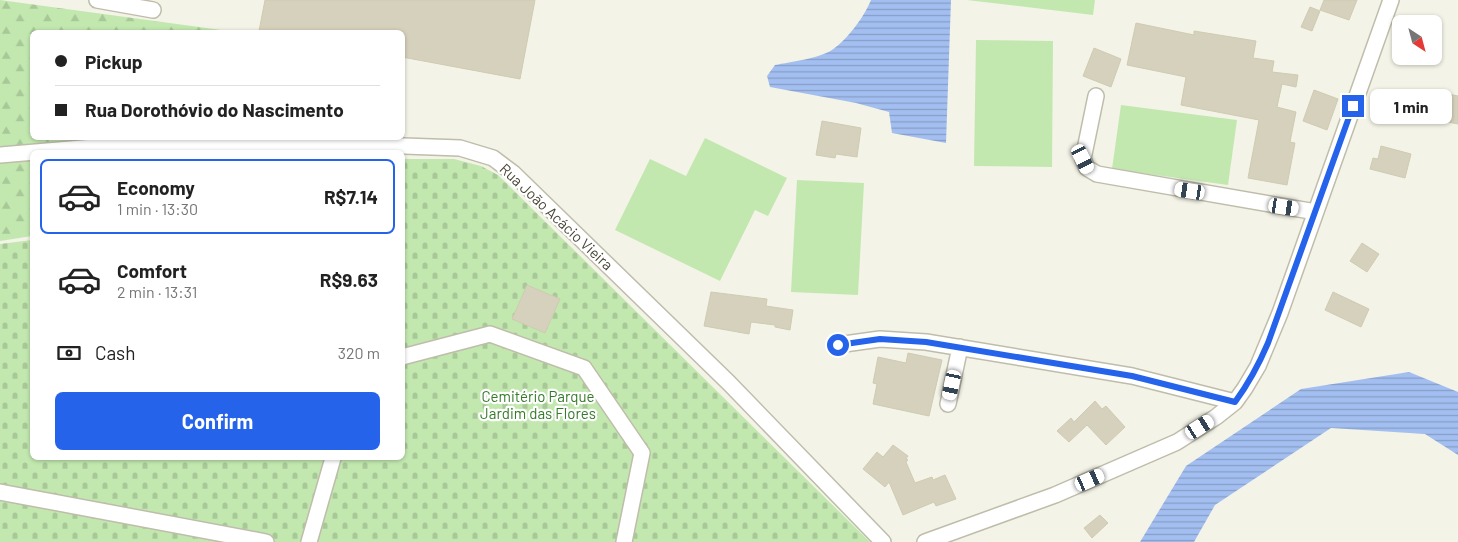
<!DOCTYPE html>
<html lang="en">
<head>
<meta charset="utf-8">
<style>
	body { margin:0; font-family:Barlow,sans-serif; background:#f6f6f6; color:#222; height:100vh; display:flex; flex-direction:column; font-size:19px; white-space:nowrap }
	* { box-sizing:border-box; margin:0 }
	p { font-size:16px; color:#767676 }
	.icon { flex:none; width:28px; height:28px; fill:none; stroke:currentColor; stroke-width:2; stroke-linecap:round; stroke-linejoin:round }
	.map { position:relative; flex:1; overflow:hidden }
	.sheet { position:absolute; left:30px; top:150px; width:375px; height:310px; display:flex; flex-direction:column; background:#fff; border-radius:8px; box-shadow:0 1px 4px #0004 }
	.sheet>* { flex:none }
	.top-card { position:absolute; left:30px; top:30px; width:375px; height:110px; border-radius:8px; box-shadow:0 1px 4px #0004; display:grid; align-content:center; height:110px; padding:0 25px; background:#fff }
	.needle { width:32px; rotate:144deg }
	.buttons { position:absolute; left:1392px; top:15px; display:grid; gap:10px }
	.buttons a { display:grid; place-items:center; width:50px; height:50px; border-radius:8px; background:#fff; box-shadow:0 1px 4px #0004; font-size:25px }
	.end { position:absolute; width:22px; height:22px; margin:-11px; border:6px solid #2563eb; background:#fff; box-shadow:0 0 0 2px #fff }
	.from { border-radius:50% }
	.bubble { position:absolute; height:35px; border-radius:8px; background:#fff; box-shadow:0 1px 4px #0004; font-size:16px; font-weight:700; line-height:35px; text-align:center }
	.car { position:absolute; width:15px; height:30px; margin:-15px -8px; border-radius:6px; box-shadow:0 0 4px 1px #0007; background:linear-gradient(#fff 24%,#345 0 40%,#fff 0 76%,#345 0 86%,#fff 0) }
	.top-card b { display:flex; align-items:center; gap:18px; height:48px; font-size:19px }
	.top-card b+b { border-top:1px solid #e0e0e0 }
	.top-card i { width:12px; height:12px; background:#222 }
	ul { padding:9px 0 0; list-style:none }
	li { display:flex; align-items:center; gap:15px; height:75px; margin:0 10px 8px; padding:0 15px; border:2px solid transparent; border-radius:8px }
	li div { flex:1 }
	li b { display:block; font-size:19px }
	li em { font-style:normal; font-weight:700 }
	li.selected { border-color:#2563eb }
	li>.icon { width:45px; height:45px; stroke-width:1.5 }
	.pay { display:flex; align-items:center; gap:12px; height:55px; padding:0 25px; font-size:19px }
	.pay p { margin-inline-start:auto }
	.button { display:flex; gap:10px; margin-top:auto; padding:10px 25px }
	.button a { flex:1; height:58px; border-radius:8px; background:#2563eb; color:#fff; font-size:20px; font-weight:700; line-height:58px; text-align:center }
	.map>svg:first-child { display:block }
	.forest { fill:url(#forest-firs) }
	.cemetery { fill:url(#cemetery-stones) }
	.park { fill:#c2e8b0 }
	.water { fill:url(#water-rules) }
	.building { fill:#d5d1bd; stroke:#d0cbb0 }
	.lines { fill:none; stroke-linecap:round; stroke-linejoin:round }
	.minor-casing { stroke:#bfbdaa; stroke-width:18 }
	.minor { stroke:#fff; stroke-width:15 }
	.route { stroke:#2563eb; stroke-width:6 }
	.labels { text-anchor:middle; stroke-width:4.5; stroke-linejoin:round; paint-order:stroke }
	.street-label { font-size:15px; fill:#474436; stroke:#fff }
	.park-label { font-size:15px; fill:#347a28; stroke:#fff }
</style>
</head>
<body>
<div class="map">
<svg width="1458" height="542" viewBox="0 0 1458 542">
	<defs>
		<pattern id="forest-firs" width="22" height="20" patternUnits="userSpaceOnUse" patternTransform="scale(1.25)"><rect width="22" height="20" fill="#c2e8b0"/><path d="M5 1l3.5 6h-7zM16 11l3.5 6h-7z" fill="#a8c898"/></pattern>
		<pattern id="cemetery-stones" width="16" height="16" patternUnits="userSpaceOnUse" patternTransform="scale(1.25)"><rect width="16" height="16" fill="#c2e8b0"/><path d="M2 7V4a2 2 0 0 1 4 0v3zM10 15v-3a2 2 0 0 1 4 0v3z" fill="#a8c898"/></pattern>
		<pattern id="water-rules" width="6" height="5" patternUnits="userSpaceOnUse" patternTransform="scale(1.25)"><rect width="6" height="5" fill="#a3bff1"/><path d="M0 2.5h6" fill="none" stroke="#879dc4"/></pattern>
	</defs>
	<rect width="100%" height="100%" fill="#f4f3e7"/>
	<path class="forest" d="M 0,0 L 236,32 L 32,32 L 32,138 L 210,138 L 198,152 L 32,152 L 32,236 L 0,241 Z"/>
	<path class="cemetery" d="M 403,159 L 454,159 L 481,166 L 498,175 L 870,542 L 0,542 L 0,244 L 32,240 L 32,458 L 402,458 Z"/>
	<path class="park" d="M 967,0 L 1095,0 L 1093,15 Z
		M 976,40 L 1053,41 L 1052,167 L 974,166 Z
		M 1121,105 L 1237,120 L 1228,185 L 1112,169 Z
		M 705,138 L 787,178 L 768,216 L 755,210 L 720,281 L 615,230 L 650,159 L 686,176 Z
		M 797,180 L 864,183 L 858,295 L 791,292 Z"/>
	<path class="water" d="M 871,0 L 951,0 L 946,143 L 892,133 L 889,112 L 856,103 L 770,87 L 767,76 L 775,65 C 791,62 820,58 832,50 C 848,39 864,17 871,0 Z
		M 1409,372 L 1458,392 L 1458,455 L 1425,434 L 1331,428 L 1215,505 L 1194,542 L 1140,542 L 1186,466 L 1301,389 Z"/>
	<path class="building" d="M 265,0 L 535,0 L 520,79 L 402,57 L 402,32 L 269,32 L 259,31 Z
		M 1324,0 L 1357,0 L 1349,20 L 1320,10 Z
		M 1310,7 L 1320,11 L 1312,31 L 1301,27 Z
		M 1136,23 L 1194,35 L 1194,31 L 1256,41 L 1253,58 L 1274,61 L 1272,72 L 1298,75 L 1296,87 L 1282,84 L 1277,107 L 1296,112 L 1290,142 L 1295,143 L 1287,185 L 1248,178 L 1259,120 L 1181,105 L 1186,77 L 1127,65 Z
		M 1094,48 L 1121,59 L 1111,87 L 1083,76 Z
		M 1314,90 L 1338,99 L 1327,130 L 1303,121 Z
		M 1439,92 L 1458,96 L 1458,124 L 1433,119 Z
		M 822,121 L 861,128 L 857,157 L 836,154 L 835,158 L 816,155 Z
		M 1381,146 L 1411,154 L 1405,178 L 1370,169 L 1373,158 L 1378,159 Z
		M 1362,243 L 1379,254 L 1367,272 L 1350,261 Z
		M 527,285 L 560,299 L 545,333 L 512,319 Z
		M 711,292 L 767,299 L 766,306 L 793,310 L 790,330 L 775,327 L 775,325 L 751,322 L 749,334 L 704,326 Z
		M 1333,292 L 1369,309 L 1361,327 L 1325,310 Z
		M 908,353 L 942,360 L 929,416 L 873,404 L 877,384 L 873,383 L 878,357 L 906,363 Z
		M 1095,401 L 1102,409 L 1106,406 L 1125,427 L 1106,445 L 1087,425 L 1069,442 L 1057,431 L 1071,418 L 1074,422 Z
		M 893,445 L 908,456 L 906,459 L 908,460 L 906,462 L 915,483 L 932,477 L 933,480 L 945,475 L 956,499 L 936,506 L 934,502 L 903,515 L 889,482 L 885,487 L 863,469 L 877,452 L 883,457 Z
		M 1100,515 L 1108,523 L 1092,538 L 1084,528 Z"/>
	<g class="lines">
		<defs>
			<path id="minor" d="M 97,0 L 153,10
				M 1096,96 L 1083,159 L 1087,168 L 1097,174 L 1316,212
				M 0,155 L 129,144 L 404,146 L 460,148 L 493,158 L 513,173 L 729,383 L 883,542
				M 837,345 L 880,339 L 926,342 L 1132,376 L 1235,402
				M 402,357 L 490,334 L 584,368 L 642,453 L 624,542
				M 948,404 L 960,347
				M 0,492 L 266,542
				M 309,542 L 333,458
				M 925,542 L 1055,495 L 1177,442 L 1216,417 L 1235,402 L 1245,388 L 1258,366 L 1280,313 L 1391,0"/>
		</defs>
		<use href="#minor" class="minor-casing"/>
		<use href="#minor" class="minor"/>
	</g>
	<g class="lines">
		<path class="route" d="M 838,345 L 880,339 L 926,342 L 1132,376 L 1235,402 C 1249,383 1259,364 1268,343 L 1353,106"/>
	</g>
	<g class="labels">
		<g class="street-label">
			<text transform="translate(556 217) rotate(43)" y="5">Rua João Acácio Vieira</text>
		</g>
		<g class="park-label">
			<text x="538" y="402">Cemitério Parque<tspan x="538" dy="17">Jardim das Flores</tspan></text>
		</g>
	</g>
</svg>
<div class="buttons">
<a><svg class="needle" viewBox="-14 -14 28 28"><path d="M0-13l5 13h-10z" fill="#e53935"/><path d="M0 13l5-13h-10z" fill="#767676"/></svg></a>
</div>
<i class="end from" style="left:838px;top:345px"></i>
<i class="end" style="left:1353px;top:106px"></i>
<div class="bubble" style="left:1370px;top:89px;width:82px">1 min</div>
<i class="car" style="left:1083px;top:159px;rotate:154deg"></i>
<i class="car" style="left:1190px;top:191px;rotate:279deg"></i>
<i class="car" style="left:1284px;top:207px;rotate:99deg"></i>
<i class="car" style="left:952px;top:385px;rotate:192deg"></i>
<i class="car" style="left:1200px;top:427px;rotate:58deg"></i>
<i class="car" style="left:1090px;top:480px;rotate:66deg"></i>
<div class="top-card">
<b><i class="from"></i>Pickup</b>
<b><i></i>Rua Dorothóvio do Nascimento</b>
</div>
<section class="sheet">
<ul>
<li class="selected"><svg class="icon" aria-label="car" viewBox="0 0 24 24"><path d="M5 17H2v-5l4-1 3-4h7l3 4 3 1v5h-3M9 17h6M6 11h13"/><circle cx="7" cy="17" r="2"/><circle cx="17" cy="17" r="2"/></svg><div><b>Economy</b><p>1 min · 13:30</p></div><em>R$7.14</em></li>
<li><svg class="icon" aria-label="car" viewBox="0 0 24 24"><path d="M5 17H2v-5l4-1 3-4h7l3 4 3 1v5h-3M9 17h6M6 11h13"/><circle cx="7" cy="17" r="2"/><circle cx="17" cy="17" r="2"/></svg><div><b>Comfort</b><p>2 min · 13:31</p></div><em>R$9.63</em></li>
</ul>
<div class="pay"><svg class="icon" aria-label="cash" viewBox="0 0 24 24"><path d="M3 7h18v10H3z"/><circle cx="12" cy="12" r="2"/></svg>Cash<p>320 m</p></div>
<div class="button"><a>Confirm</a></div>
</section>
</div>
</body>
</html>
